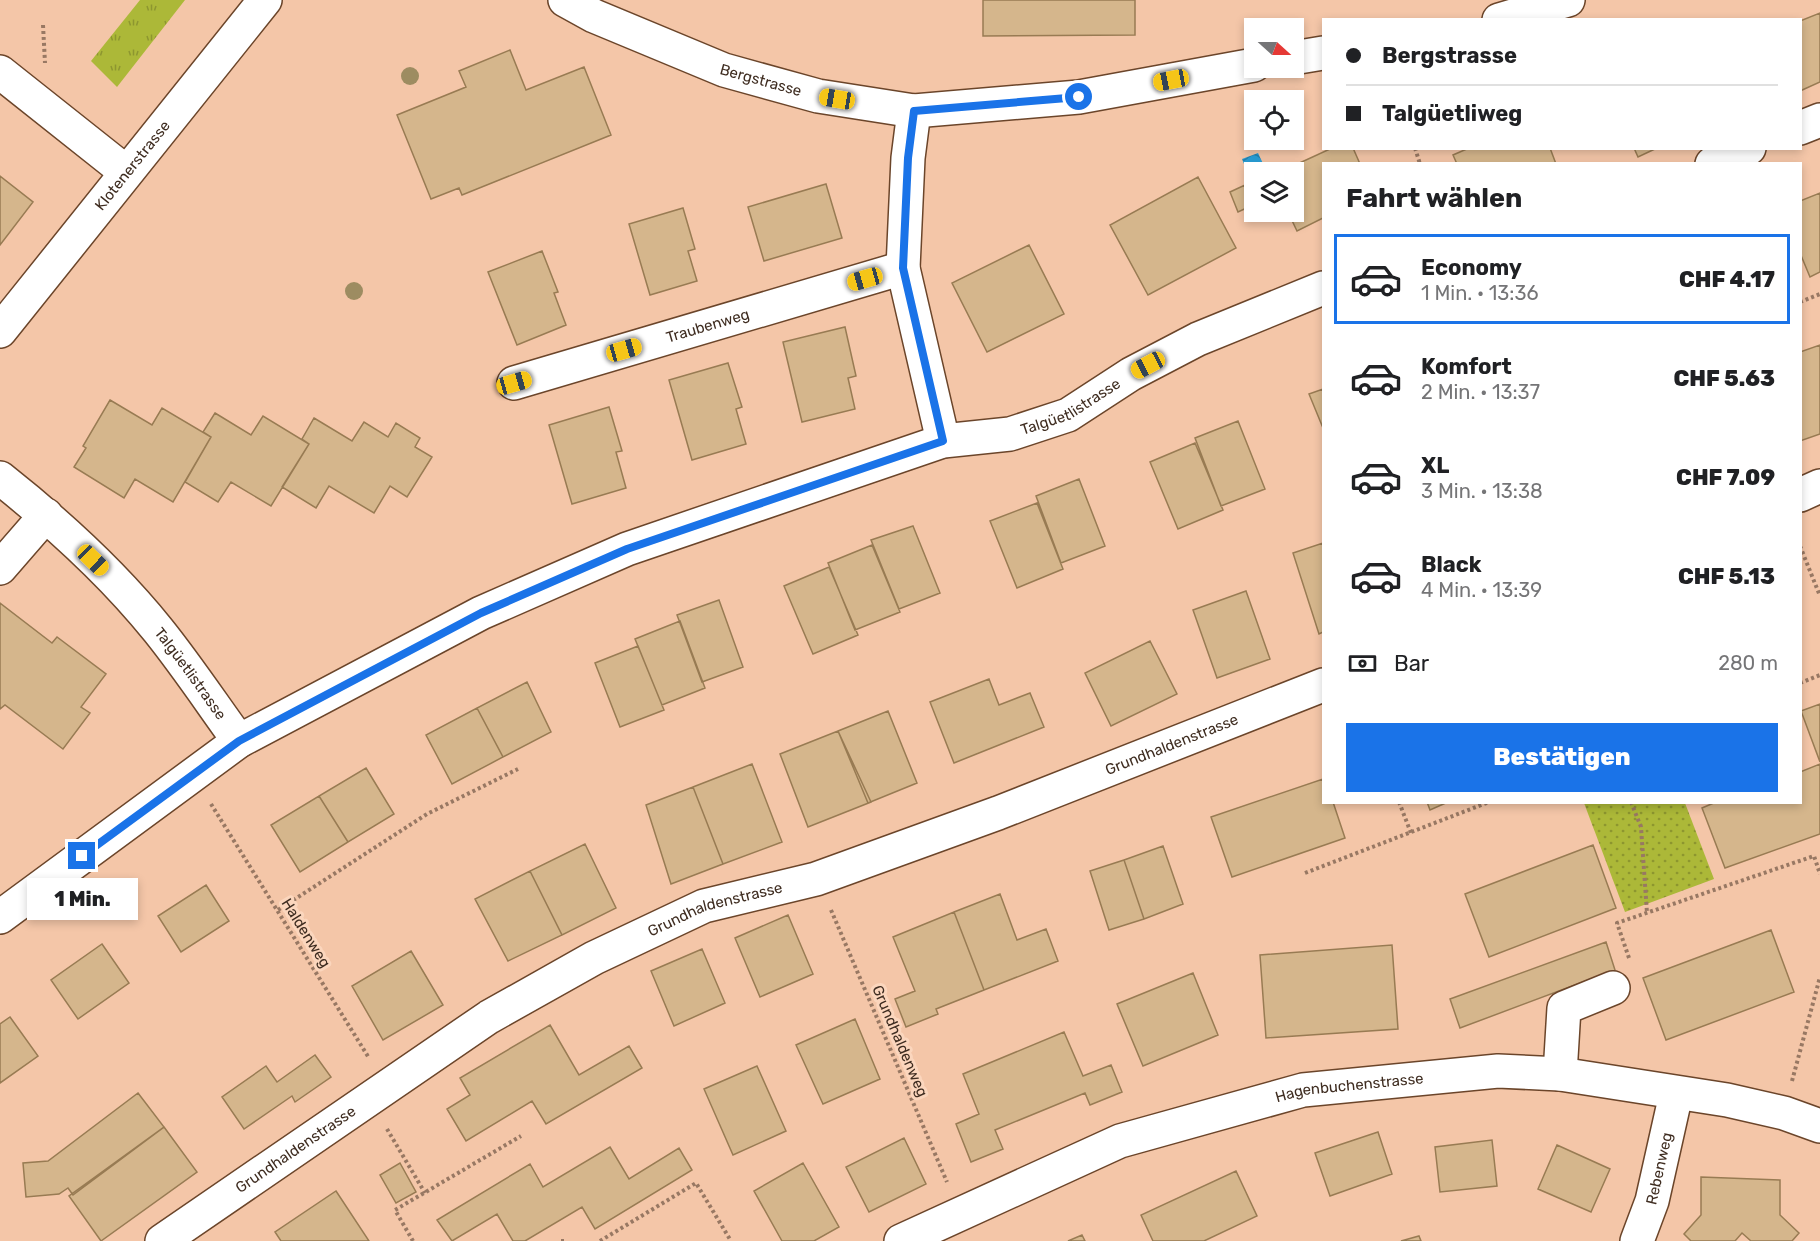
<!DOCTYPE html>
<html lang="de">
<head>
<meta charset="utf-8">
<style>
	body { margin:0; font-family:Rubik,sans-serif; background:#f6f6f6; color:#202124; height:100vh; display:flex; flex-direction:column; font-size:22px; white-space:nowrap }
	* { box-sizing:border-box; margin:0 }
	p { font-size:20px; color:#757577 }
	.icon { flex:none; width:33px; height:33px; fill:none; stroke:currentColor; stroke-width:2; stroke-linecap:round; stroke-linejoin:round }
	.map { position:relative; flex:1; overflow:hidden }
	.sheet { position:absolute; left:1322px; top:162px; width:480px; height:642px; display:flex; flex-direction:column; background:#fff; border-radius:0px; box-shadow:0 3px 9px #0003 }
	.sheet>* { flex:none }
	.banner { position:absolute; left:1322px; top:18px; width:480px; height:132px; border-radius:0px; box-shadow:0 3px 9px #0003; display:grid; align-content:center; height:132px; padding:0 24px; background:#fff }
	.needle { width:39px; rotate:111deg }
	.buttons { position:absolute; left:1244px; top:18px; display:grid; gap:12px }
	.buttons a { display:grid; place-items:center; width:60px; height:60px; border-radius:0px; background:#fff; box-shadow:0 3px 9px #0003; font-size:30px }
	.end { position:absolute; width:27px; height:27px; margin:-14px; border:8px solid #1a73e8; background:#fff; box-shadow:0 0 0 3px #fff }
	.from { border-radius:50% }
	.bubble { position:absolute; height:42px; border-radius:0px; background:#fff; box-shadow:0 3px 9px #0003; font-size:20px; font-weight:800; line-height:42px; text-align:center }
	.car { position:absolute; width:18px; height:36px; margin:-18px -9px; border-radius:8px; box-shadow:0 0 4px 2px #0007; background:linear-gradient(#f5c518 24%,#345 0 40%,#f5c518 0 76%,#345 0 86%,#f5c518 0) }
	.banner b { display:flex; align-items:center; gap:21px; height:57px; font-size:22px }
	.banner b+b { border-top:2px solid #e0e0e0 }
	.banner i { width:15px; height:15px; background:#202124 }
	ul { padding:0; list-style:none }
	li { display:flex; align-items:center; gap:18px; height:90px; margin:0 12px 9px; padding:0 12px; border:3px solid transparent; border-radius:0px }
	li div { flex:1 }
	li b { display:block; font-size:22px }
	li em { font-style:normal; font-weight:800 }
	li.selected { border-color:#1a73e8 }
	li>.icon { width:54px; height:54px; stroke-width:1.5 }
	h2 { padding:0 24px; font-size:27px; line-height:72px }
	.pay { display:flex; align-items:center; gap:15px; height:66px; padding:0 24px; font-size:22px }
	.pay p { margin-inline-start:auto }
	.primary-button { display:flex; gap:12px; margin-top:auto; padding:12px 24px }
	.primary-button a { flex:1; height:69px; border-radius:0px; background:#1a73e8; color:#fff; font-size:24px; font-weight:800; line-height:69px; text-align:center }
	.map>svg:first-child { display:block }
	.grass { fill:url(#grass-tufts) }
	.park { fill:url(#park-dots) }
	.water { fill:url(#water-waves) }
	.building { fill:#d5b68c; stroke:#987b53; stroke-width:1.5 }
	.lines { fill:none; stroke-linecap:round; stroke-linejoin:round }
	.minor-casing { stroke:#6b452a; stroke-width:36 }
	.major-casing { stroke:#6b452a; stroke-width:36 }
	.path { stroke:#987863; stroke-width:4; stroke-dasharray:3 3; stroke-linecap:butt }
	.minor { stroke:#fff; stroke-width:33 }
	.major { stroke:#fff; stroke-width:33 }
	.tree { fill:#9d8c61 }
	.route { stroke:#1a73e8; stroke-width:8 }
	.labels { text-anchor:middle; stroke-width:6; stroke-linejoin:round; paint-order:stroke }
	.street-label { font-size:15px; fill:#3f2d21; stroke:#fbd6bd }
</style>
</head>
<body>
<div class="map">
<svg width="1820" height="1241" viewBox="0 0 1820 1241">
	<defs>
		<pattern id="grass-tufts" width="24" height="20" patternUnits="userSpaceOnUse" patternTransform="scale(1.5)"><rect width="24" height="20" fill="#acb838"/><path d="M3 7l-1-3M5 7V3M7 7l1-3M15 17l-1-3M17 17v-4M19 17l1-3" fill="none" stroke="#8d962f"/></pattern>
		<pattern id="park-dots" width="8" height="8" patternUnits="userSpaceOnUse" patternTransform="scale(1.5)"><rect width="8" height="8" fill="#acb838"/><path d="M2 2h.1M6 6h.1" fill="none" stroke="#8d962f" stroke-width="1.8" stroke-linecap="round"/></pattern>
		<pattern id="water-waves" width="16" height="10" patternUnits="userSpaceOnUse" patternTransform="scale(1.5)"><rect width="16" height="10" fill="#299fd7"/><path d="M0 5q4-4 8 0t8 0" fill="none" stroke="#2582ae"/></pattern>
	</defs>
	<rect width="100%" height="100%" fill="#f4c6a8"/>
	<path class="grass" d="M 140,0 L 185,0 L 117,87 L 91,61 Z"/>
	<path class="park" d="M 1584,803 L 1685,803 L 1714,879 L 1625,912 Z"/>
	<path class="water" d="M 1258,153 L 1267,172 L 1254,172 L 1254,189 L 1242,159 Z"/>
	<path class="building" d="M 983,0 L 1135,0 L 1135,35 L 983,36 Z
		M 1820,13 L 1820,82 L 1800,91 L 1800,21 Z
		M 510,50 L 526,90 L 584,67 L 611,135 L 462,195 L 459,188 L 431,199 L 397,115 L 466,87 L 459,71 Z
		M 1332,148 L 1353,148 L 1360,164 L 1323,164 L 1323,218 L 1297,231 L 1288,212 L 1293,212 L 1293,172 L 1280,172 Z
		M 1469,148 L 1550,148 L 1556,164 L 1457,164 L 1453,155 Z
		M 1634,148 L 1657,148 L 1638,157 Z
		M 0,176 L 33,202 L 0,245 Z
		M 1198,177 L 1236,248 L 1148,295 L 1110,225 Z
		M 826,184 L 842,238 L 764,261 L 748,207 Z
		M 1245,185 L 1253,205 L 1238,212 L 1230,192 Z
		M 1820,193 L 1820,272 L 1810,277 L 1800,253 L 1800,201 Z
		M 683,208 L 695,249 L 688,251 L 697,281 L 650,295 L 629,224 Z
		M 1258,212 L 1276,212 L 1277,216 L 1262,221 Z
		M 1029,245 L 1064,314 L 987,352 L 952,283 Z
		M 542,251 L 558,292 L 554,293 L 566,325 L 517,345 L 488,272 Z
		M 845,327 L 856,376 L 848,378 L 855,409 L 802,422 L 783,342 Z
		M 1820,345 L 1820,434 L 1800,441 L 1800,352 Z
		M 728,363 L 742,407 L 736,409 L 746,444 L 692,460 L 669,380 Z
		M 1323,389 L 1323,428 L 1309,394 Z
		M 110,400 L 152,425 L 162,408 L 211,437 L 173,502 L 135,479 L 124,498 L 74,467 L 86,448 L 83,446 Z
		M 609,407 L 622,451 L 616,452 L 626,488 L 572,504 L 549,425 Z
		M 215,413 L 251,435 L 263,416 L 309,444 L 271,506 L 231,482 L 218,502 L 185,482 L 211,437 L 203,432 Z
		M 314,418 L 352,441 L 364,422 L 388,437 L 396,423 L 420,438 L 415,447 L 432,457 L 407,497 L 390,486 L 374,513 L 329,486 L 316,508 L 282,487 L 309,444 L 302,439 Z
		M 1238,421 L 1265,489 L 1221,506 L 1195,438 Z
		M 1195,443 L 1223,510 L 1178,529 L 1150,462 Z
		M 1079,479 L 1105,546 L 1061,563 L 1036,496 Z
		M 1037,503 L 1063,569 L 1017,588 L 990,521 Z
		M 913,526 L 940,593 L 899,609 L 871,540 Z
		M 1323,543 L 1323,632 L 1319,634 L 1293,553 Z
		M 872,545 L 900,612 L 855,630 L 828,563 Z
		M 829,567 L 858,635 L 813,654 L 784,586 Z
		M 1246,591 L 1270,659 L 1217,678 L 1193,610 Z
		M 719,600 L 743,667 L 702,682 L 677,615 Z
		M 0,603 L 52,643 L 57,637 L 106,674 L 81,707 L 90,713 L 63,749 L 5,705 L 0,709 Z
		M 680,621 L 705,688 L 662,705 L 635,639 Z
		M 1150,641 L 1177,694 L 1111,726 L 1085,673 Z
		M 638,646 L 664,710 L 620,727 L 595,663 Z
		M 989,679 L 999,705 L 1030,693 L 1044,727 L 954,763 L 930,702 Z
		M 527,682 L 551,732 L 503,757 L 477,708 Z
		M 1820,704 L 1820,762 L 1801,711 Z
		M 477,708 L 503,757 L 452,784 L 426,735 Z
		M 888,711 L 917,783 L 868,803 L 838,731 Z
		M 838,731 L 871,802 L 808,827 L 780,754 Z
		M 752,764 L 782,842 L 723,864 L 693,787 Z
		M 1820,764 L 1820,834 L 1725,868 L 1702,808 L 1716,802 L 1800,802 L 1800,772 Z
		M 366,768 L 394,814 L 348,842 L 319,796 Z
		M 1323,779 L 1323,802 L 1333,802 L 1345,838 L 1232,877 L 1211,817 Z
		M 693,787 L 723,864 L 671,884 L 646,805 Z
		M 319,796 L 348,842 L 300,872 L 271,825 Z
		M 1427,802 L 1448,802 L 1430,810 Z
		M 585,844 L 616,908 L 562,935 L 530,871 Z
		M 1593,845 L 1616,908 L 1489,957 L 1465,894 Z
		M 1163,846 L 1183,904 L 1144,919 L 1124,860 Z
		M 1124,860 L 1144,919 L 1109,930 L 1090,871 Z
		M 530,871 L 562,935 L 508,961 L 475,899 Z
		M 206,885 L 229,921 L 181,952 L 158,916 Z
		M 1000,894 L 1017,940 L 1046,929 L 1058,961 L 984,990 L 954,912 Z
		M 954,912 L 984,990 L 936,1009 L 938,1014 L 906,1027 L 895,999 L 915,991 L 893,937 Z
		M 788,915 L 813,974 L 760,997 L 735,938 Z
		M 1771,930 L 1794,992 L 1666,1040 L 1643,978 Z
		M 1606,942 L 1615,970 L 1460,1028 L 1450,999 Z
		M 102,944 L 129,983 L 78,1019 L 51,980 Z
		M 1392,945 L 1398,1029 L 1266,1038 L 1260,955 Z
		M 702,949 L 725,1003 L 674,1026 L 651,971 Z
		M 411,951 L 443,1005 L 383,1040 L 352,986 Z
		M 1193,973 L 1218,1035 L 1143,1066 L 1117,1004 Z
		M 10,1017 L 38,1056 L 0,1083 L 0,1024 Z
		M 855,1019 L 880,1079 L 823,1104 L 796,1045 Z
		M 550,1025 L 579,1075 L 629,1046 L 642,1068 L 546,1124 L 532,1101 L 466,1141 L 447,1109 L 470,1095 L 460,1078 Z
		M 1064,1032 L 1083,1076 L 1111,1065 L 1122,1092 L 1090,1105 L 1085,1093 L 995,1130 L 1003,1149 L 971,1162 L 956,1124 L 979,1114 L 963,1074 Z
		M 315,1055 L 331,1077 L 295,1102 L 292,1096 L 244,1129 L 222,1097 L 266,1066 L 277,1082 Z
		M 757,1066 L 786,1131 L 733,1155 L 704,1089 Z
		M 138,1093 L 164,1127 L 73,1195 L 68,1188 L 59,1194 L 26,1197 L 23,1163 L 48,1161 Z
		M 164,1127 L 197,1172 L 101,1241 L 69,1196 Z
		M 1378,1132 L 1392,1174 L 1330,1196 L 1315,1153 Z
		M 904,1138 L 926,1184 L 869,1212 L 846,1167 Z
		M 1492,1140 L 1497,1186 L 1440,1192 L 1435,1147 Z
		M 1557,1145 L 1610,1169 L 1591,1212 L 1538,1189 Z
		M 610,1147 L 629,1179 L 679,1148 L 692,1170 L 595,1229 L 582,1207 L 525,1241 L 513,1241 L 497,1214 L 452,1241 L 437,1220 L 530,1164 L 543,1187 Z
		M 400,1163 L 416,1192 L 396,1203 L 380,1175 Z
		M 803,1163 L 839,1227 L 814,1241 L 782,1241 L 754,1191 Z
		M 1236,1171 L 1257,1216 L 1204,1241 L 1153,1241 L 1141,1215 Z
		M 1701,1177 L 1780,1180 L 1780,1215 L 1799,1233 L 1792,1241 L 1751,1241 L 1742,1233 L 1735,1241 L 1691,1241 L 1684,1234 L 1701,1215 Z
		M 336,1191 L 369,1241 L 281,1241 L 275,1232 Z
		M 1082,1235 L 1085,1241 L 1068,1241 Z
		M 1419,1236 L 1421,1241 L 1401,1241 Z"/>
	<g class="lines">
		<defs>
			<g id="minor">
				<path id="s1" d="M 565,0 L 594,16 L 724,70 L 818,96 L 914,111 L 1079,97 L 1254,65"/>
				<path d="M 1499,20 L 1568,0"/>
				<path d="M 1293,58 L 1323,53"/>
				<path d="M 0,72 L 126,172"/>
				<path d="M 914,111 L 908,158 L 903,268 L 943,441"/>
				<path d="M 1800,128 L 1820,120"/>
				<path d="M 1712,164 L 1749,148"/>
				<path id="s2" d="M 514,383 L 903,268"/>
				<path id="s3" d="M 0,478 C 57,523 112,573 158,630 C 187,666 212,704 239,741"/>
				<path d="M 1800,495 L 1820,486"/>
				<path d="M 0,568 L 46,515"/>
				<path id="s4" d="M 0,917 L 239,741 L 481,613 L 627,549 L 943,441 L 1010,434 L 1068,415 L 1131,374 L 1198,339 L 1323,288"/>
				<path d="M 1560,1074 L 1564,1008 L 1613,988"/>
				<path id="s5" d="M 162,1241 L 489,1017 L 594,958 L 704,906 L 816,879 L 998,813 L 1323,685"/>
				<path id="s6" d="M 901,1241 L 1120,1141 L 1303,1090 L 1498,1071 L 1560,1074 L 1727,1100 L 1784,1113 L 1820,1126"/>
				<path id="s7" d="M 1637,1241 L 1652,1201 L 1676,1094"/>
			</g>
			<g id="major">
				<path id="s8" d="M 0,331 L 265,0"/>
			</g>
		</defs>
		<use href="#minor" class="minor-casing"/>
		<use href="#major" class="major-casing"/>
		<path class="path" d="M 43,25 L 45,63
			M 1415,148 L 1420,164
			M 1800,302 L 1820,294
			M 1800,546 L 1820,596
			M 1800,683 L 1820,675
			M 1399,802 L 1411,833
			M 1631,802 L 1641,827 L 1647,913
			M 211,804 L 369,1058
			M 1305,873 L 1489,802
			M 278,910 L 427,814 L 518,769
			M 831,910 L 947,1182
			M 1629,958 L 1617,923 L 1814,856 L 1820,874
			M 1792,1081 L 1820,977
			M 387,1129 L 425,1193
			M 413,1241 L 395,1210 L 521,1136
			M 561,1241 L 565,1241
			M 600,1241 L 696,1183 L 731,1241"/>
		<use href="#minor" class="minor"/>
		<use href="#major" class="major"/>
	</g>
	<g class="tree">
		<circle cx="410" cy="76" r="9"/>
		<circle cx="354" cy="291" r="9"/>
	</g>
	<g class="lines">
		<path class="route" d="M 82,856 L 239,741 L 481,613 L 627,549 L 943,441 L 903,268 L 908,158 L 914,111 L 1079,97"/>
	</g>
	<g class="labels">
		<g class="street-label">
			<text dy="5" stroke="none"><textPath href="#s1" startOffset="212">Bergstrasse</textPath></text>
			<text dy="5" stroke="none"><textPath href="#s8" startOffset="212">Klotenerstrasse</textPath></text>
			<text dy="5" stroke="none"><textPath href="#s2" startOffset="202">Traubenweg</textPath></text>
			<text dy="5" stroke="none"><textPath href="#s4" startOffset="1198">Talgüetlistrasse</textPath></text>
			<text dy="5" stroke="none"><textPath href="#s3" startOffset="274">Talgüetlistrasse</textPath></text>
			<text dy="5" stroke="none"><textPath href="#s5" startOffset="1134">Grundhaldenstrasse</textPath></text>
			<text dy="5" stroke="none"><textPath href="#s5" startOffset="648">Grundhaldenstrasse</textPath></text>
			<text transform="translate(306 933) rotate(58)" y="5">Haldenweg</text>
			<text transform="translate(900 1041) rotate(67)" y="5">Grundhaldenweg</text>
			<text dy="5" stroke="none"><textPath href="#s6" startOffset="477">Hagenbuchenstrasse</textPath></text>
			<text dy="5" stroke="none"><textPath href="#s5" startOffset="162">Grundhaldenstrasse</textPath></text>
			<text dy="5" stroke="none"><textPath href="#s7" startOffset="76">Rebenweg</textPath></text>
		</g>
	</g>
</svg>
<div class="buttons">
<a><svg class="needle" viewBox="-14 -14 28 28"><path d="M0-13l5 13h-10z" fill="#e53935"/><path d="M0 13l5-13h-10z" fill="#757577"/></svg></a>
<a><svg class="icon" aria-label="locate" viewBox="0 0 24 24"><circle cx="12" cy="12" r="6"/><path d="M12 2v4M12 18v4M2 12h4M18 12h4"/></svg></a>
<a><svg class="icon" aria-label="layers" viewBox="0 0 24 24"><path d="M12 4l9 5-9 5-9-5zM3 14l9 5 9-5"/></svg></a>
</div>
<i class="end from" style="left:1079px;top:97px"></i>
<i class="end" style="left:82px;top:856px"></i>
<div class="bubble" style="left:27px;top:878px;width:111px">1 Min.</div>
<i class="car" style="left:1171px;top:80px;rotate:259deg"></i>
<i class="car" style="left:837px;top:99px;rotate:279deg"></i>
<i class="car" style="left:865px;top:279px;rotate:254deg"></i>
<i class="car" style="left:624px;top:350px;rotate:74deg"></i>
<i class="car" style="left:1148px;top:365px;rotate:242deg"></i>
<i class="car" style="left:514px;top:383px;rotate:74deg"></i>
<i class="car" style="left:93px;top:560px;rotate:134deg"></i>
<div class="banner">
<b><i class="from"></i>Bergstrasse</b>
<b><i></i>Talgüetliweg</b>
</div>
<section class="sheet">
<h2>Fahrt wählen</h2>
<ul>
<li class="selected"><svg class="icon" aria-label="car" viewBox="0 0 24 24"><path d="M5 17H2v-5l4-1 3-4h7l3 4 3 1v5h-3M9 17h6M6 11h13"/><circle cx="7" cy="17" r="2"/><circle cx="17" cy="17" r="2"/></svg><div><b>Economy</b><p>1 Min. · 13:36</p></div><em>CHF 4.17</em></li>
<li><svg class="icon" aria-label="car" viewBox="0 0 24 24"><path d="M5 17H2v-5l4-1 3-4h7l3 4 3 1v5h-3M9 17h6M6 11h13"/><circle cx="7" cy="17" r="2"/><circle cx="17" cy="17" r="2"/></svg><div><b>Komfort</b><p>2 Min. · 13:37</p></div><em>CHF 5.63</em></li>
<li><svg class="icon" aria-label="car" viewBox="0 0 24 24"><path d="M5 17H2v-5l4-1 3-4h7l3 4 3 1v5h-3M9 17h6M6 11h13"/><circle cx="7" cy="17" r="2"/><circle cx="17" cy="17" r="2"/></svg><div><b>XL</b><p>3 Min. · 13:38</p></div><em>CHF 7.09</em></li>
<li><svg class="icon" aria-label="car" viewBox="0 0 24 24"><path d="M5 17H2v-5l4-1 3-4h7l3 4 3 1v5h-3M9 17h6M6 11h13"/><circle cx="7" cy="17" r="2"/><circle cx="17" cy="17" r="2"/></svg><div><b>Black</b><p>4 Min. · 13:39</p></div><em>CHF 5.13</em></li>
</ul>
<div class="pay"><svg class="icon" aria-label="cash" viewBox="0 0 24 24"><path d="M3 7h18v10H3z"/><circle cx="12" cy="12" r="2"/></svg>Bar<p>280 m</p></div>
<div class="primary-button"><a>Bestätigen</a></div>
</section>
</div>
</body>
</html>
